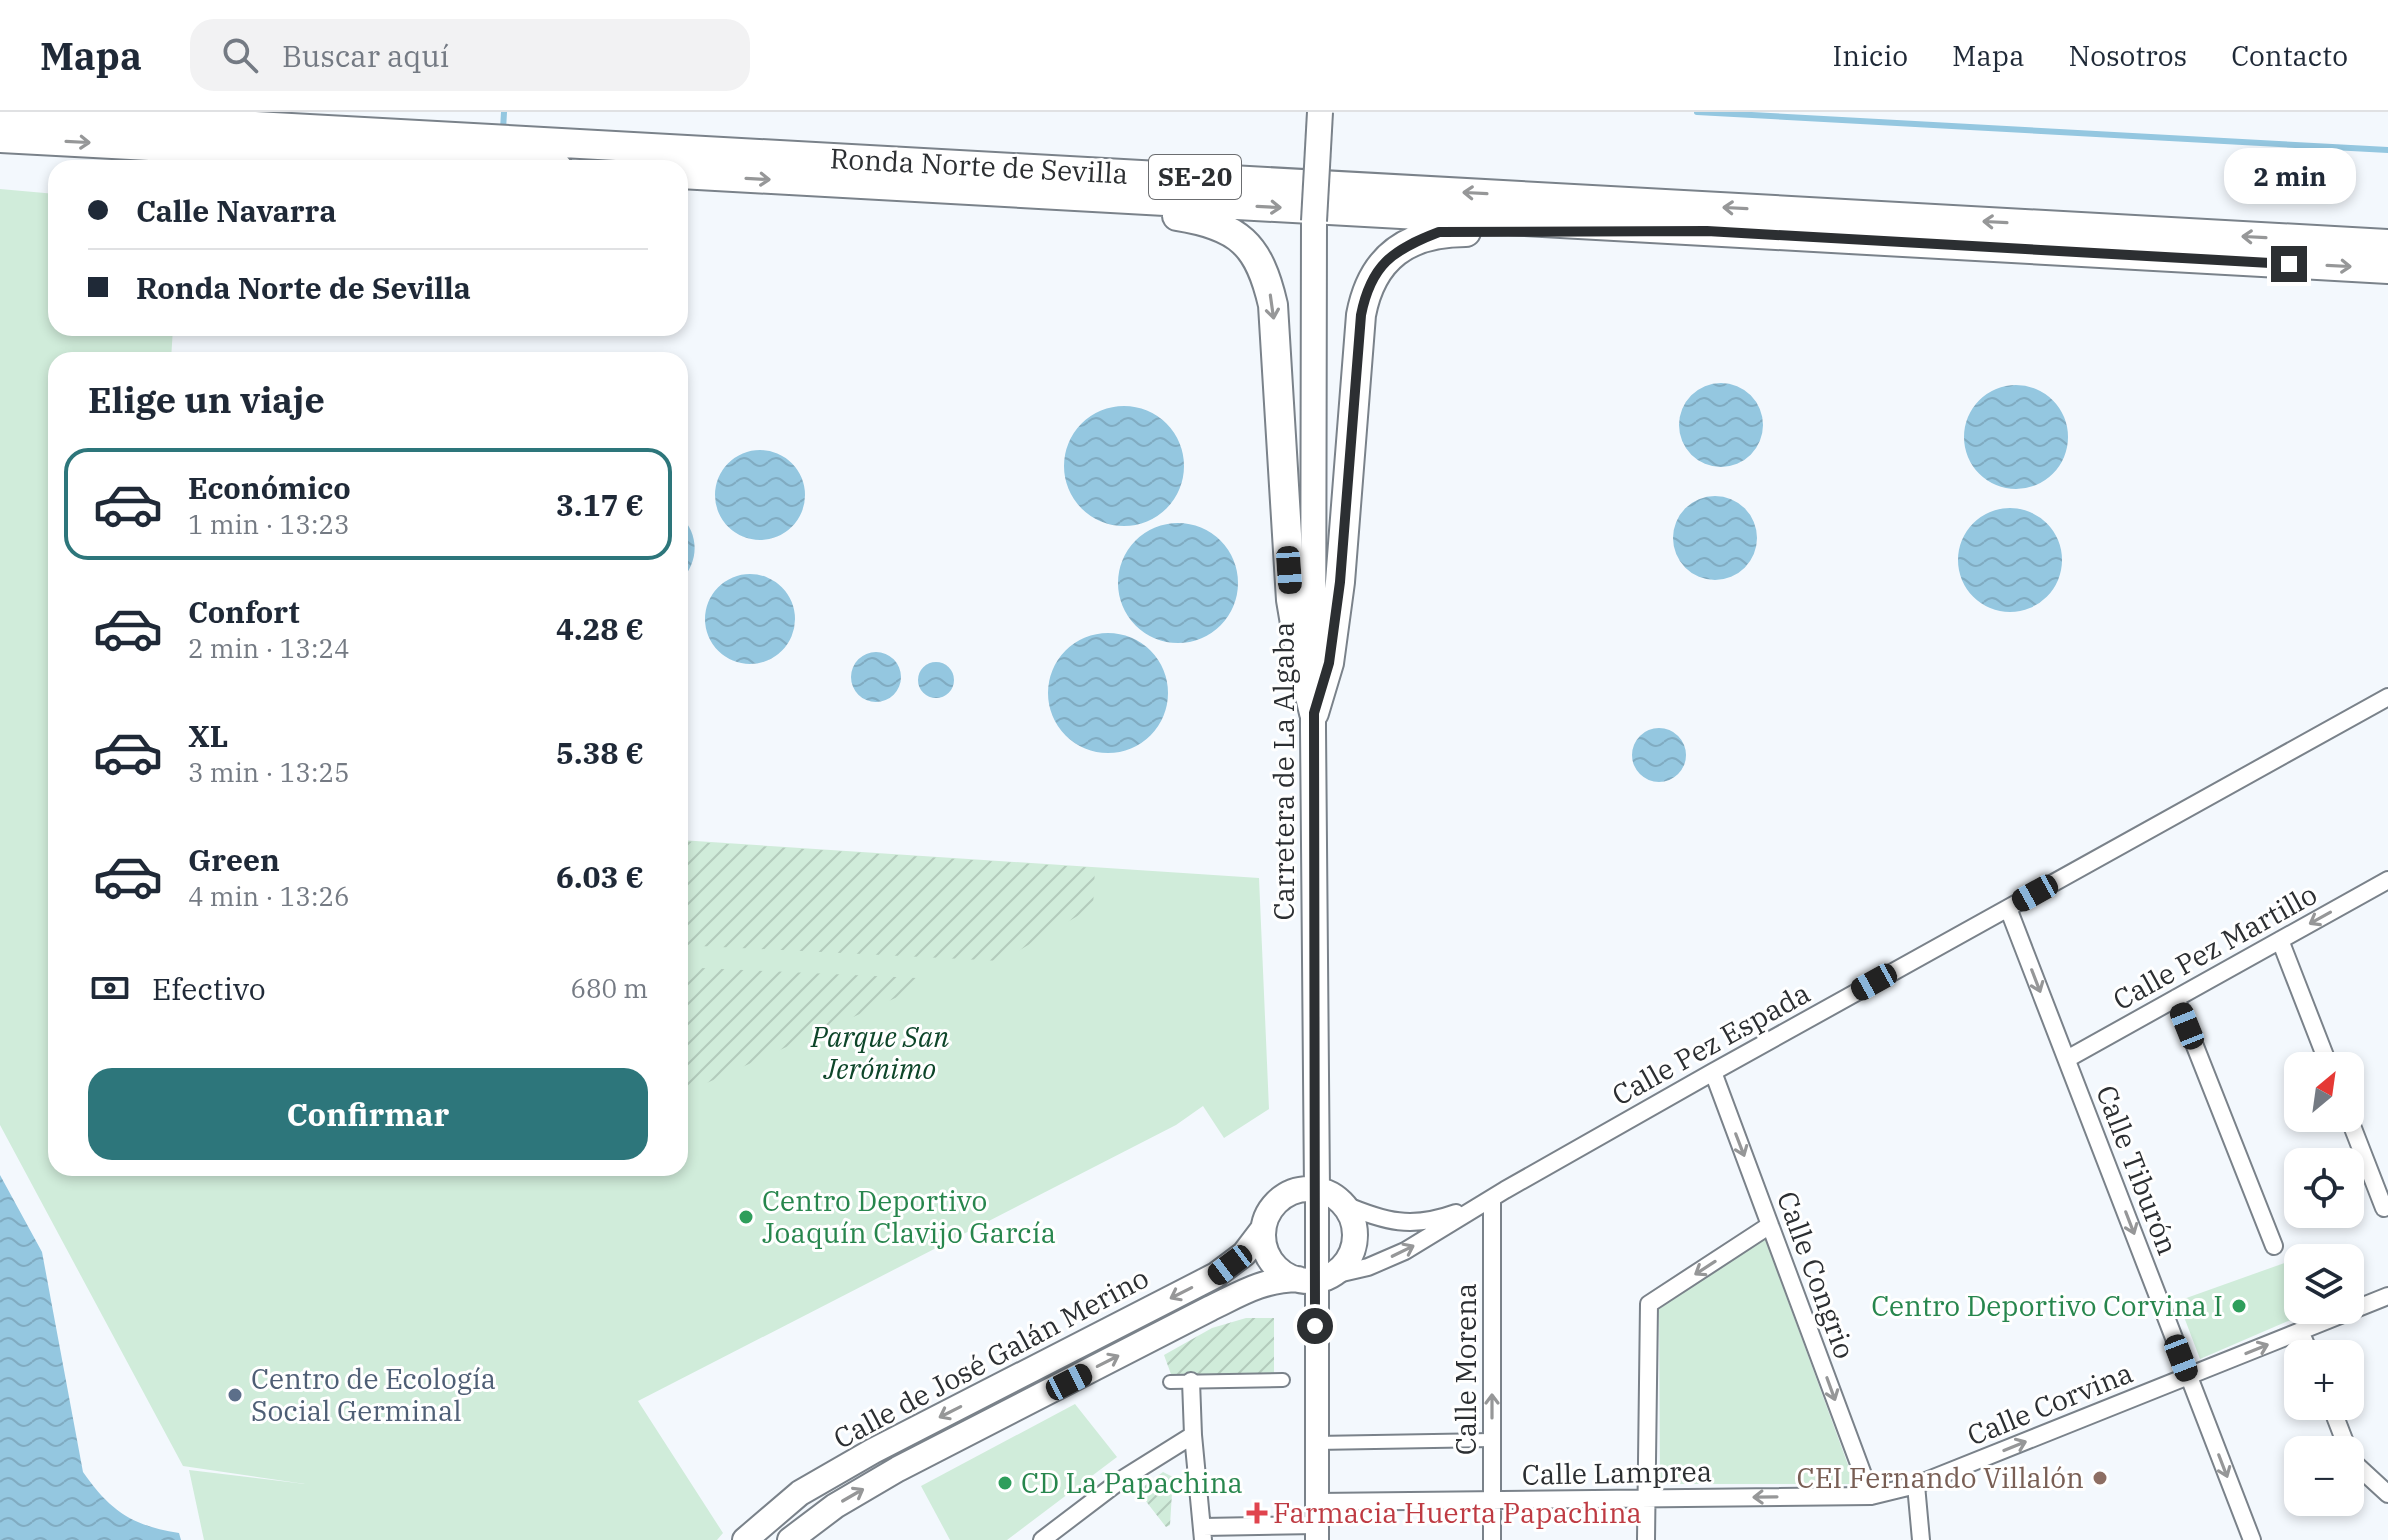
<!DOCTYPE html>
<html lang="es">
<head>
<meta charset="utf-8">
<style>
	body { margin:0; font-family:"IBM Plex Serif",serif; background:#f2f2f3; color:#1f2937; height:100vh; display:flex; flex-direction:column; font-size:30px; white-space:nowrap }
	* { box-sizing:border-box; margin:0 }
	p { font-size:26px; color:#747a83 }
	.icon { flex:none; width:44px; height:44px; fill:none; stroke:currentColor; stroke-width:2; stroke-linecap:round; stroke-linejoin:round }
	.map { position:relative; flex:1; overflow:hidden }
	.details { position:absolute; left:48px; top:240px; width:640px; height:824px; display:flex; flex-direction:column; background:#fff; border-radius:24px; box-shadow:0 4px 12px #0003 }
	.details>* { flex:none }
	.banner { position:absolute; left:48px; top:48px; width:640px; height:176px; border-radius:24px; box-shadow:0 4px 12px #0003; display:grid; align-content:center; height:176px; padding:0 40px; background:#fff }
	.needle { width:52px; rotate:29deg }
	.fabs { position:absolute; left:2284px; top:940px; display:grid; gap:16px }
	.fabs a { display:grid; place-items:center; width:80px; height:80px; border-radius:16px; background:#fff; box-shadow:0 4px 12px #0003; font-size:40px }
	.end { position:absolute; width:36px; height:36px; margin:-18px; border:10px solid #2c2f32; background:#fff; box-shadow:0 0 0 4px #fff }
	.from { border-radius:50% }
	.bubble { position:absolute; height:56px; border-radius:24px; background:#fff; box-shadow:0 4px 12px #0003; font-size:26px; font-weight:700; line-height:56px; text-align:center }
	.car { position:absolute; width:24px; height:48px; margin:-24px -12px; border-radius:10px; box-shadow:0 0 6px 2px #0007; background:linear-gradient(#222 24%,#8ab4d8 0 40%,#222 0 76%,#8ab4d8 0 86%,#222 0) }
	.banner b { display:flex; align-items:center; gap:28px; height:76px; font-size:30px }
	.banner b+b { border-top:2px solid #e0e1e3 }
	.banner i { width:20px; height:20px; background:#1f2937 }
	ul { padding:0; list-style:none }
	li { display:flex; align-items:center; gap:24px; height:112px; margin:0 16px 12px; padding:0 24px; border:4px solid transparent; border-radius:24px }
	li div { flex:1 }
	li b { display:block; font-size:30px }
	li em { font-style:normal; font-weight:700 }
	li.selected { border-color:#2d767b }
	li>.icon { width:72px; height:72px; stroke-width:1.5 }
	h2 { padding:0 40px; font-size:36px; line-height:96px }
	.pay { display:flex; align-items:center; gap:20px; height:88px; padding:0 40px; font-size:30px }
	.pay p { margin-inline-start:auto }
	.cta { display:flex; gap:16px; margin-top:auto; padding:16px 40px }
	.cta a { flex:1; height:92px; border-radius:24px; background:#2d767b; color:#fff; font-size:32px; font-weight:700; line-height:92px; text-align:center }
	header { display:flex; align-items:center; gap:48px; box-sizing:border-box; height:112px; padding:0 40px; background:#fff; border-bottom:2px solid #e0e1e3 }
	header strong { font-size:38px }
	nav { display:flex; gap:44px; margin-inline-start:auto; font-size:28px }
	.search { width:560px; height:72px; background:#f2f2f3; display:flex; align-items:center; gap:20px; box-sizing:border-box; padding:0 28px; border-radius:24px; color:#747a83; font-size:30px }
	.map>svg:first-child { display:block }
	.park { fill:#d0ecda }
	.garden { fill:url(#garden-furrows) }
	.water { fill:url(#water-waves) }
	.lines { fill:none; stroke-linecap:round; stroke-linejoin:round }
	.stream { stroke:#94c7e0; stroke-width:6 }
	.pedestrian-casing { stroke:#7a828a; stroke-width:16 }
	.minor-casing { stroke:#7a828a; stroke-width:20 }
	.tertiary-casing { stroke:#7a828a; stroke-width:26 }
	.secondary-casing { stroke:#7a828a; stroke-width:28 }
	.trunk-casing { stroke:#7a828a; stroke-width:32 }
	.pedestrian { stroke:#fff; stroke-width:12 }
	.minor { stroke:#fff; stroke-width:16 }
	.tertiary { stroke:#fff; stroke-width:22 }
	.secondary { stroke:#fff; stroke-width:24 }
	.trunk { stroke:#fff; stroke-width:28 }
	.secondary-bridge-casing { stroke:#7a828a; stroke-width:28; stroke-linecap:butt }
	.secondary-bridge { stroke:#fff; stroke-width:24 }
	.oneway { stroke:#969798 }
	.route { stroke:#2c2f32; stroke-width:10 }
	.leisure-dot { fill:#2e9e5b; stroke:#fff; stroke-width:3 }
	.service-dot { fill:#5c6f8a; stroke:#fff; stroke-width:3 }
	.education-dot { fill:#8d6e63; stroke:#fff; stroke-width:3 }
	.health-dot { fill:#e0444e; stroke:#fff; stroke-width:3 }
	.labels { text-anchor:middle; stroke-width:6; stroke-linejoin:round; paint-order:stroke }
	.shield { fill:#fff; stroke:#6b6d70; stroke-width:2 }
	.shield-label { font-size:26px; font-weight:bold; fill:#2c2f32 }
	.street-label { font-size:28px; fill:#2c2f32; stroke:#fff }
	.park-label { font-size:28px; font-style:italic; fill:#0d4529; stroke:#fff }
	.leisure-label { font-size:28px; fill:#27864d; stroke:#fff; text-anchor:start }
	.service-label { font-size:28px; fill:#4e5e75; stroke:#fff; text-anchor:start }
	.education-label { font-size:28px; fill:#785e54; stroke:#fff; text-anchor:end }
	.health-label { font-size:28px; fill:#be3a42; stroke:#fff; text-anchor:start }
</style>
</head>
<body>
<header>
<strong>Mapa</strong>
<div class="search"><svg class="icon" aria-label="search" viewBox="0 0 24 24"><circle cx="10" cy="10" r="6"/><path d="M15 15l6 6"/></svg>Buscar aquí</div>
<nav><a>Inicio</a><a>Mapa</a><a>Nosotros</a><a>Contacto</a></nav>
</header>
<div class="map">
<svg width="2388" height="1428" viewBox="0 0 2388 1428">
	<defs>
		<pattern id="garden-furrows" width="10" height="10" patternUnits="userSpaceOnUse" patternTransform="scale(2)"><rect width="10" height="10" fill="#d0ecda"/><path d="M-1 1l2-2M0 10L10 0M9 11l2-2" fill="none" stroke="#b3cbbc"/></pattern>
		<pattern id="water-waves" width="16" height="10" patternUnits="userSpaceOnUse" patternTransform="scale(2)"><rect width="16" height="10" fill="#94c7e0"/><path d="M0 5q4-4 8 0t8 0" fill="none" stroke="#80abc1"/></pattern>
	</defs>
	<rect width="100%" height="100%" fill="#f3f8fd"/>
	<path class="park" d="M 0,77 L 56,82 L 56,216 L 173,216 L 171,248 L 56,248 L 56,1056 L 680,1056 L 680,728 L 1259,766 L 1269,997 L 1224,1026 L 1203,994 L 1176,1013 L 638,1289 L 723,1421 L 717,1428 L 204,1428 L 189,1358 L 305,1372 L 183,1354 L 0,1013 Z
		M 1765,1126 L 1855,1372 L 1660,1372 L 1659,1197 Z
		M 2290,1149 L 2298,1170 L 2298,1198 L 2309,1200 L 2200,1247 L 2178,1189 Z
		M 1075,1292 L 1117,1345 L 1007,1428 L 950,1428 L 921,1374 Z"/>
	<path class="garden" d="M 680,729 L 1095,756 L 1093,795 L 1001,849 L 680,833 Z
		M 680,855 L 917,866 L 922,874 L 680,983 Z
		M 1246,1206 L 1274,1206 L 1274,1264 L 1172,1265 L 1164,1243 L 1212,1216 Z
		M 1163,1360 L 1173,1365 L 1170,1413 L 1166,1415 L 1138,1379 Z"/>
	<path class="water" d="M1679 313a42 42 0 1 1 84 0a42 42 0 1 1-84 0Z
		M1964 325a52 52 0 1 1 104 0a52 52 0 1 1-104 0Z
		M1064 354a60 60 0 1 1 120 0a60 60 0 1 1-120 0Z
		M715 383a45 45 0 1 1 90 0a45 45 0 1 1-90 0Z
		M1673 426a42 42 0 1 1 84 0a42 42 0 1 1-84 0Z
		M1958 448a52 52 0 1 1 104 0a52 52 0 1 1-104 0Z
		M 680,403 C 700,423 699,450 680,470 Z
		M1118 471a60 60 0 1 1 120 0a60 60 0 1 1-120 0Z
		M705 507a45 45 0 1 1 90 0a45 45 0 1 1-90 0Z
		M1048 581a60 60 0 1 1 120 0a60 60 0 1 1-120 0Z
		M851 565a25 25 0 1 1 50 0a25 25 0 1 1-50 0Z
		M918 568a18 18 0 1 1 36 0a18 18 0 1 1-36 0Z
		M1632 643a27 27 0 1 1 54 0a27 27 0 1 1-54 0Z
		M 0,1063 L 42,1140 L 83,1360 C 110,1399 133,1414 179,1421 L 181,1428 L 0,1428 Z"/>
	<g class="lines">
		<path class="stream" d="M 1697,0 L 2388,38
			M 503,18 L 504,0"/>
		<defs>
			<path id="pedestrian" d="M 1170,1270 L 1283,1268
				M 1316,1331 L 1492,1328"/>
			<path id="minor" d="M 2008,796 L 2252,1428
				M 2280,828 L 2329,954
				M 2176,886 L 2274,1134
				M 2067,947 L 2388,768
				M 1713,960 L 1871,1384
				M 2349,1006 L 2384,1096
				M 1492,1086 L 1492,1428
				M 1343,1092 C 1385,1110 1412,1117 1456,1101
				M 1329,1164 L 1368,1155 L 1405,1139 L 1505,1078 L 1713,960 L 2388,585
				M 2300,1219 L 2310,1242
				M 1191,1269 L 1193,1323 L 1203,1428
				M 2331,1294 L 2348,1338
				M 2350,1342 L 2353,1350 L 2388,1382
				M 1317,1390 L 1871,1384 L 1916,1373
				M 1203,1415 L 1317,1413
				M 1042,1428 L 1121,1368 L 1193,1323
				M 1646,1428 L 1649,1192 L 1770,1113
				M 1921,1428 L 1916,1373 L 2388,1184"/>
			<path id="tertiary" d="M 1317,1078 L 1317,1428"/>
			<path id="secondary" d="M 1314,109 L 1313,617 L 1317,1078
				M1263 1123a46 46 0 1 1 92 0a46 46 0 1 1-92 0Z
				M 745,1428 L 800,1381 L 873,1339 L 1216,1163 L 1244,1142 L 1263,1117
				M 790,1428 L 835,1394 L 898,1357 L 1211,1196 C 1242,1181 1262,1168 1298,1167"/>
			<path id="trunk" d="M 2,0 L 2388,132
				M 0,26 L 558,56
				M 680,62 L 2388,157
				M 1177,104 C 1239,114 1259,132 1273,193 L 1291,488 L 1301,547 L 1314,601
				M 1314,601 L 1329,551 L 1340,470 L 1361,203 C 1372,145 1408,120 1466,120"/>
		</defs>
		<use href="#pedestrian" class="pedestrian-casing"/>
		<use href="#minor" class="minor-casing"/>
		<use href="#tertiary" class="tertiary-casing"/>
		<use href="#secondary" class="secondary-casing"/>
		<use href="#trunk" class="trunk-casing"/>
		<use href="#pedestrian" class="pedestrian"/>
		<use href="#minor" class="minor"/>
		<use href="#tertiary" class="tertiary"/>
		<use href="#secondary" class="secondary"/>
		<use href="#trunk" class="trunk"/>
		<defs>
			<path id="secondary-bridge" d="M 1314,109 L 1320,0"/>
		</defs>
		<use href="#secondary-bridge" class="secondary-bridge-casing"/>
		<use href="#secondary-bridge" class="secondary-bridge"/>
	</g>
	<defs><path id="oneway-shaft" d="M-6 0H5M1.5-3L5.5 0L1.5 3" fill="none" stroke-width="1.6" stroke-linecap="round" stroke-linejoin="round" transform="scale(2)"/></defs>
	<g class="oneway">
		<use href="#oneway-shaft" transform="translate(78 30) rotate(3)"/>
		<use href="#oneway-shaft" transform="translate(758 67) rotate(3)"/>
		<use href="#oneway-shaft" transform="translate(1475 81) rotate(-177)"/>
		<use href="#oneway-shaft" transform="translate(1269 95) rotate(3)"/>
		<use href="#oneway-shaft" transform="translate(1735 96) rotate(-177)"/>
		<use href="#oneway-shaft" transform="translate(1995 110) rotate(-177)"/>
		<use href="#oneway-shaft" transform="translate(2254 125) rotate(-177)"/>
		<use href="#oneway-shaft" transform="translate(2339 154) rotate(3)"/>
		<use href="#oneway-shaft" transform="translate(1272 195) rotate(82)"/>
		<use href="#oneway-shaft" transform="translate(2320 806) rotate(151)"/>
		<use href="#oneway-shaft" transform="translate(2036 869) rotate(69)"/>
		<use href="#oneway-shaft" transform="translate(1740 1033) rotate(69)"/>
		<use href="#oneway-shaft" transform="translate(2130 1111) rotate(69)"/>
		<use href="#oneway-shaft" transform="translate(1403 1139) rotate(-26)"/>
		<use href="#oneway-shaft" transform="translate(1705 1156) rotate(147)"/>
		<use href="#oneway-shaft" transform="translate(1181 1181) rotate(153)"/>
		<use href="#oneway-shaft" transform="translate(2257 1237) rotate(-22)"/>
		<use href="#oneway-shaft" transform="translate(1108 1249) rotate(-27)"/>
		<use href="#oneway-shaft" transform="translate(1831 1277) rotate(70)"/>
		<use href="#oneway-shaft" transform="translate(1492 1294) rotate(-90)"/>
		<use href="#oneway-shaft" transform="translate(950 1300) rotate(153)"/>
		<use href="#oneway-shaft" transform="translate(2015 1334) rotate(-22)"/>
		<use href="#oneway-shaft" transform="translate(2223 1354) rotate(69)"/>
		<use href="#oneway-shaft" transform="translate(853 1383) rotate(-30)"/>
		<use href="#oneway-shaft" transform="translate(1765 1385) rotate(179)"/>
	</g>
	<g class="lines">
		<path class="route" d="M 1315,1214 L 1314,601 L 1329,551 L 1340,470 L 1361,203 C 1371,153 1392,138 1439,120 L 1707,119 L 2289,152"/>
	</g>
	<g class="leisure-dot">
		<circle cx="746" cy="1105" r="8"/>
		<circle cx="2239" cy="1194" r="8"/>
		<circle cx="1005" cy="1371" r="8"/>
	</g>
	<circle class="service-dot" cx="235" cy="1283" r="8"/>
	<circle class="education-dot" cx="2100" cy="1366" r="8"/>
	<path class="health-dot" d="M1253 1389h8v8h8v8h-8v8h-8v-8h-8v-8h8z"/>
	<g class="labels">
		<rect class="shield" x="1149" y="43" width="92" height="44" rx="6"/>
		<g class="shield-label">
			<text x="1195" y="74">SE-20</text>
		</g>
		<g class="street-label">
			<text transform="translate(979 54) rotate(3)" y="10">Ronda Norte de Sevilla</text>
			<text transform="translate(1284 659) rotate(-90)" y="10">Carretera de La Algaba</text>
			<text transform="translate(2215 835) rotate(-29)" y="10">Calle Pez Martillo</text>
			<text transform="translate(1711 932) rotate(-29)" y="10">Calle Pez Espada</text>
			<text transform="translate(2137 1058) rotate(69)" y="10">Calle Tiburón</text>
			<text transform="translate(1816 1163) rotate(70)" y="10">Calle Congrio</text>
			<text transform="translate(991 1246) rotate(-28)" y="10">Calle de José Galán Merino</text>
			<text transform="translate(1466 1257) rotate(-90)" y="10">Calle Morena</text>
			<text transform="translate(2050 1292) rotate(-22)" y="10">Calle Corvina</text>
			<text transform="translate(1617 1361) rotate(-1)" y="10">Calle Lamprea</text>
		</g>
		<g class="park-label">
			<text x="880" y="935">Parque San<tspan x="880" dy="32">Jerónimo</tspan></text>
		</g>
		<g class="leisure-label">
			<text x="762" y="1099">Centro Deportivo<tspan x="762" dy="32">Joaquín Clavijo García</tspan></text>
			<text x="2223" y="1204" text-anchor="end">Centro Deportivo Corvina I</text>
			<text x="1021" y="1381">CD La Papachina</text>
		</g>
		<g class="service-label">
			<text x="251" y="1277">Centro de Ecología<tspan x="251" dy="32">Social Germinal</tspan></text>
		</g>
		<g class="education-label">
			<text x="2084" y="1376">CEI Fernando Villalón</text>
		</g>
		<g class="health-label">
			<text x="1273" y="1411">Farmacia Huerta Papachina</text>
		</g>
	</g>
</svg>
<div class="fabs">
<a><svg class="needle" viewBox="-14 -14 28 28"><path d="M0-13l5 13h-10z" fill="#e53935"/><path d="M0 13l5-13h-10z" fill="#747a83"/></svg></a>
<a><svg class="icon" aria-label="locate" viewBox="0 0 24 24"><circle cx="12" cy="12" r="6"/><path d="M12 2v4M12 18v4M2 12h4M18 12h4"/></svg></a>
<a><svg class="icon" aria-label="layers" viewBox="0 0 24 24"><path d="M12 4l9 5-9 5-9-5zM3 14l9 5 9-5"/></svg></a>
<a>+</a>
<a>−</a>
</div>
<i class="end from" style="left:1315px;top:1214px"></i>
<i class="end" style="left:2289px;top:152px"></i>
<div class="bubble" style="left:2224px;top:36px;width:132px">2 min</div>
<i class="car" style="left:1289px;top:458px;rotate:176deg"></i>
<i class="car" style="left:2035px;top:781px;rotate:241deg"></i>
<i class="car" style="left:1874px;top:870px;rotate:241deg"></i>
<i class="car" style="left:2187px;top:914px;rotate:338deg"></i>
<i class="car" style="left:1230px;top:1153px;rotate:233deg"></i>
<i class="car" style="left:2181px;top:1246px;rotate:159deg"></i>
<i class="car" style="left:1069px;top:1270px;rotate:63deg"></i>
<div class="banner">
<b><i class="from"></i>Calle Navarra</b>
<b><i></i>Ronda Norte de Sevilla</b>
</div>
<section class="details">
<h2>Elige un viaje</h2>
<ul>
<li class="selected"><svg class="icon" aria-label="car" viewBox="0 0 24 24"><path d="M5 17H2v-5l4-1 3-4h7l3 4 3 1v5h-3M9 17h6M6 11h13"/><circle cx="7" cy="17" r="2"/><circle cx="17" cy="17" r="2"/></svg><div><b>Económico</b><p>1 min · 13:23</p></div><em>3.17 €</em></li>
<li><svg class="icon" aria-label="car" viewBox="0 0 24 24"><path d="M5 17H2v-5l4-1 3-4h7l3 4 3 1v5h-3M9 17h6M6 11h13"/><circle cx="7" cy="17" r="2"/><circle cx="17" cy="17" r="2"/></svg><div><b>Confort</b><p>2 min · 13:24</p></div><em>4.28 €</em></li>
<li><svg class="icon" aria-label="car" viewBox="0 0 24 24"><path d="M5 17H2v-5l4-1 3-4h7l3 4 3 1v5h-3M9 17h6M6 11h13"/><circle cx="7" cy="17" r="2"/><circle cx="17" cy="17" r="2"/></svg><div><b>XL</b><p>3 min · 13:25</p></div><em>5.38 €</em></li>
<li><svg class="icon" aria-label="car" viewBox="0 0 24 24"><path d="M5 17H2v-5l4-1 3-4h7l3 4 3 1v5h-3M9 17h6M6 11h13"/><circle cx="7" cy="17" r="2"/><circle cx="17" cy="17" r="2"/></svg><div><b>Green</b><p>4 min · 13:26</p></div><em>6.03 €</em></li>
</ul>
<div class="pay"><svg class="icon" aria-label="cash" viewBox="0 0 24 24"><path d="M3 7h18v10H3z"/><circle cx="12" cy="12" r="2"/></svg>Efectivo<p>680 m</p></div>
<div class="cta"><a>Confirmar</a></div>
</section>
</div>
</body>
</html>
